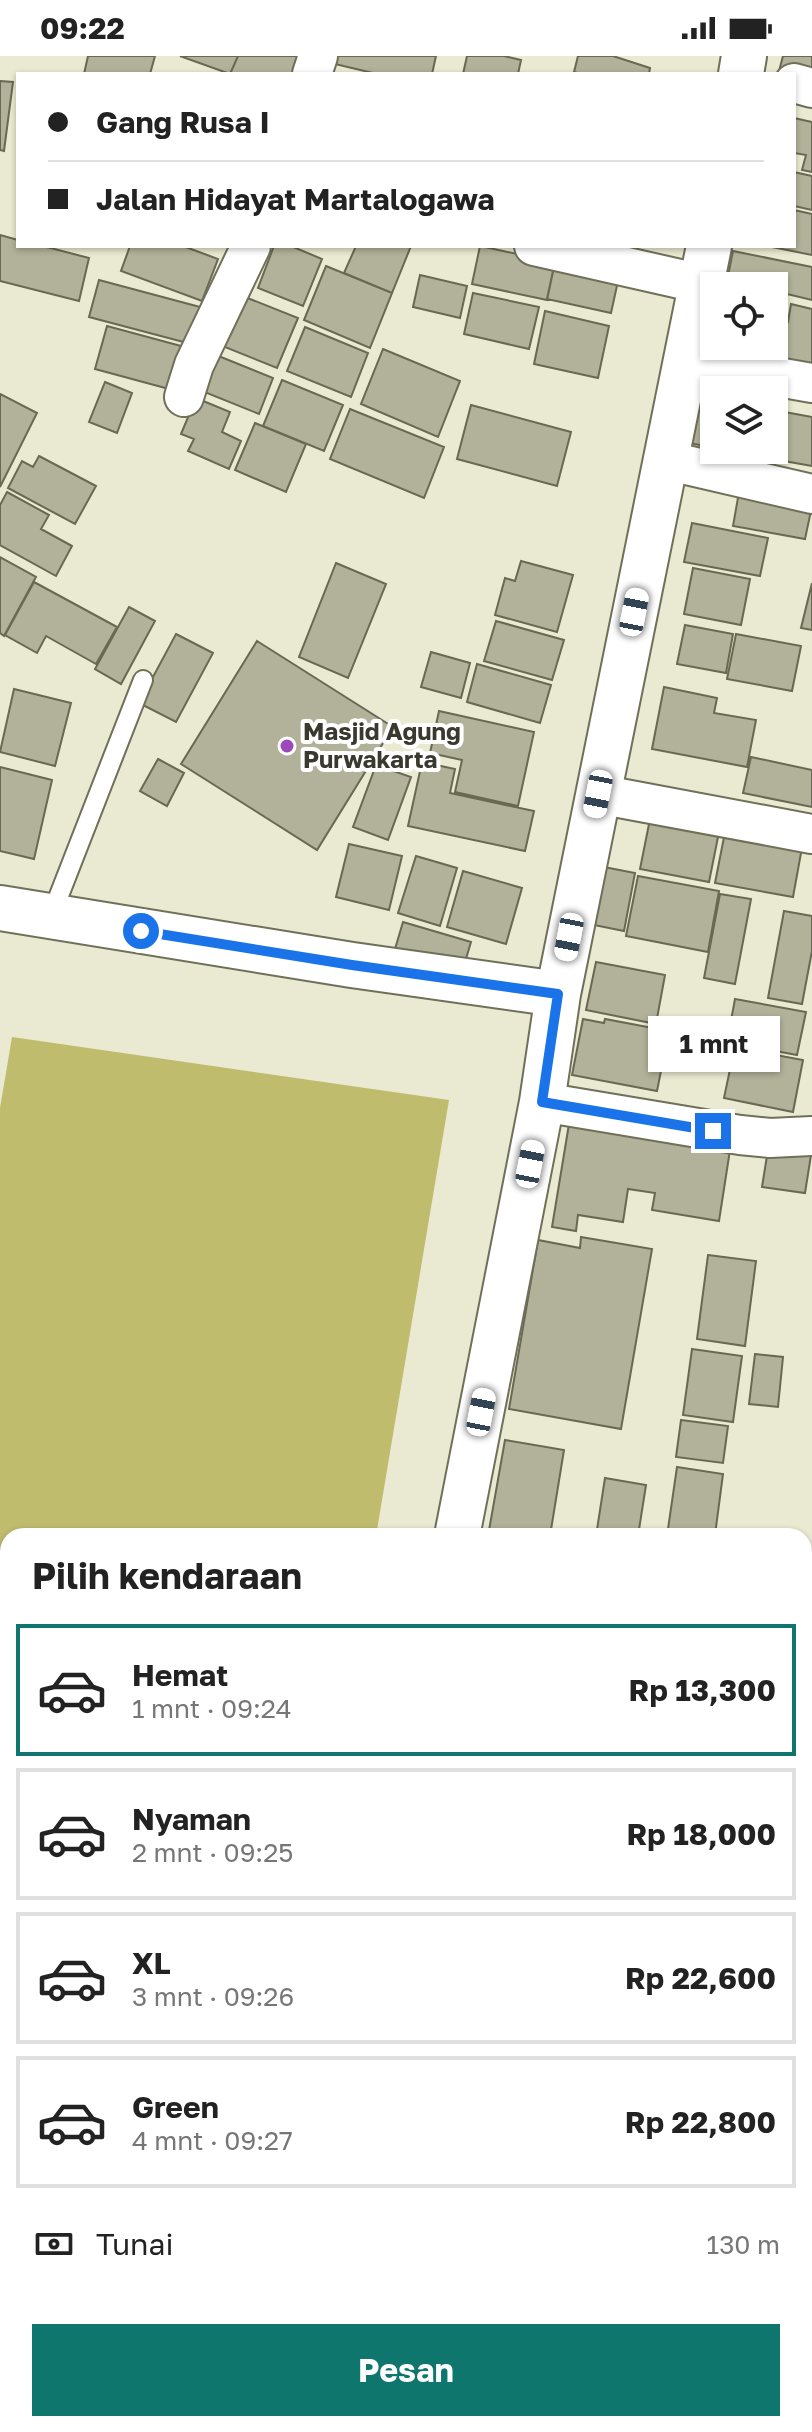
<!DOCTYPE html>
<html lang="id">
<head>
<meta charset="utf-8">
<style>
	body { margin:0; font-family:"Golos Text",sans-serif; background:#f6f6f6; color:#222; height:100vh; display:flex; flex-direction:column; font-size:30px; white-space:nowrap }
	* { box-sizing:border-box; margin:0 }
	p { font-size:26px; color:#767676 }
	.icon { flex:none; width:44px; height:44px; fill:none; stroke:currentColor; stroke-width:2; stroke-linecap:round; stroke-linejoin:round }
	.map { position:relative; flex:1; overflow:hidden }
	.drawer { position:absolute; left:0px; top:1472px; width:812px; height:904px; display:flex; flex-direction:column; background:#fff; border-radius:24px 24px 0 0; box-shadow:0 2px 6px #0004 }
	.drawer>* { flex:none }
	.top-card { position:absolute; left:16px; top:16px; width:780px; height:176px; border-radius:0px; box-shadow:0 2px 6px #0004; display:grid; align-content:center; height:176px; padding:0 32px; background:#fff }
	.tools { position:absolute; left:700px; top:216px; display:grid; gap:16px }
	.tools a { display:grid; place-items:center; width:88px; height:88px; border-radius:0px; background:#fff; box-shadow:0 2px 6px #0004; font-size:40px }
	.end { position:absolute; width:36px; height:36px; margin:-18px; border:10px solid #1a73e8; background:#fff; box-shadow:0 0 0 4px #fff }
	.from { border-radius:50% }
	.bubble { position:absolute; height:56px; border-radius:0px; background:#fff; box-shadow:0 2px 6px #0004; font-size:26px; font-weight:700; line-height:56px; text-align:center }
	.car { position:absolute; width:24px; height:48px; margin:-24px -12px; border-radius:10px; box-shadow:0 0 6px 2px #0007; background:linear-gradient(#fff 24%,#345 0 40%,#fff 0 76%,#345 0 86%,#fff 0) }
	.top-card b { display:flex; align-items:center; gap:28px; height:76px; font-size:30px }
	.top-card b+b { border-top:2px solid #e0e0e0 }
	.top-card i { width:20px; height:20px; background:#222 }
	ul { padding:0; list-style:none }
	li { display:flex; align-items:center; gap:24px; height:132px; margin:0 16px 12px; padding:0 16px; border:4px solid #e0e0e0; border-radius:0px }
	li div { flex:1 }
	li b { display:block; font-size:30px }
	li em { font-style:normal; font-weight:700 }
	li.selected { border-color:#0f766e }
	li>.icon { width:72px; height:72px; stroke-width:1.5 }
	h2 { padding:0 32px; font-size:36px; line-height:96px }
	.pay { display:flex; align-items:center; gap:20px; height:88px; padding:0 32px; font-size:30px }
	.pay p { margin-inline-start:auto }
	.action { display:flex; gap:16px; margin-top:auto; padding:16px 32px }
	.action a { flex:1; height:92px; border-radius:0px; background:#0f766e; color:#fff; font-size:32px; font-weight:700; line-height:92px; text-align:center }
	.status { display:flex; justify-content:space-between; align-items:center; height:56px; padding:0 40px; background:#fff; direction:ltr }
	.status svg { height:22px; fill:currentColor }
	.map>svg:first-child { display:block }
	.green { fill:#c0bc6e }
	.building { fill:#b2b19a; stroke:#696853; stroke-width:2 }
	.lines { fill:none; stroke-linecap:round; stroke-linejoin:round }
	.service-casing { stroke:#70705a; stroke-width:22 }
	.minor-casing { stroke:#70705a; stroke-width:42 }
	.tertiary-casing { stroke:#70705a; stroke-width:48 }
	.trunk-casing { stroke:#96902a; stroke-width:48 }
	.service { stroke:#fff; stroke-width:18 }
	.minor { stroke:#fff; stroke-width:38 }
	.tertiary { stroke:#fff; stroke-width:44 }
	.trunk { stroke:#d3cc52; stroke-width:44 }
	.route { stroke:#1a73e8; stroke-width:10 }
	.poi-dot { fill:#9c4aba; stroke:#fff; stroke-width:3 }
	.labels { text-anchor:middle; stroke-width:8; stroke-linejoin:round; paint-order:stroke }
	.poi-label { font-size:24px; font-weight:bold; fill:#393930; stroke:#fff; text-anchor:start }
</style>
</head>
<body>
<div class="status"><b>09:22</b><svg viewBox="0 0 49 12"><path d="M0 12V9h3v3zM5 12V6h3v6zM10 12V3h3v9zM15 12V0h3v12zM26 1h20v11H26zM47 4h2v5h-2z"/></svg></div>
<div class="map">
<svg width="812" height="2376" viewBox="0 0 812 2376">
	<rect width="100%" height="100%" fill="#eae9d1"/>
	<path class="green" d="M 12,981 L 449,1044 L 376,1480 L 8,1480 L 8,1634 L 0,1633 L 0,1052 Z"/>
	<path class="building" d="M 88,0 L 155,0 L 150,18 L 84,18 Z
		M 180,0 L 238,0 L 230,18 Z
		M 238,0 L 308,0 L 301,18 L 230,18 Z
		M 337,0 L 436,0 L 432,18 L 377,18 L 335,8 Z
		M 467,0 L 504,0 L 521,4 L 518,18 L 463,18 Z
		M 578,0 L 613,0 L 650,12 L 649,18 L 581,18 L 574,16 Z
		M 783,0 L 812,0 L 812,23 L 779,15 Z
		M 0,25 L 13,26 L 4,95 L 0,94 Z
		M 794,62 L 812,66 L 812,116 L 802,114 L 806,99 L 794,97 Z
		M 794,116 L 812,120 L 812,154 L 794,150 Z
		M 794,154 L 812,158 L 812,199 L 767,190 L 794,190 Z
		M 0,179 L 18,184 L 18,190 L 43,190 L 89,202 L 79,245 L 0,225 Z
		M 130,190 L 183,190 L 218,203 L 202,245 L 121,215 Z
		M 274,190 L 291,190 L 322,203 L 303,250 L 258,232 Z
		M 356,190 L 411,190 L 392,237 L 344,217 Z
		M 480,190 L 555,206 L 547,244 L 472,228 Z
		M 733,195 L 812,211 L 812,244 L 787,238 L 783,258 L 774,256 L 774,230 L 726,230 Z
		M 556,201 L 620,216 L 611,257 L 547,243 Z
		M 326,210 L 392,237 L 370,292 L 304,264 Z
		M 420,219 L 467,230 L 460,262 L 413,251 Z
		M 99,224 L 200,251 L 191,288 L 89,261 Z
		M 235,237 L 298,262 L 277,312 L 215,287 Z
		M 473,237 L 539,251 L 529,293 L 464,278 Z
		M 791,248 L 812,253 L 812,317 L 726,298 L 728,290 L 774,290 L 774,263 L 788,266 Z
		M 545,255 L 609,270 L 598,322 L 534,308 Z
		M 107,270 L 181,290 L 169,333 L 95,313 Z
		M 305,271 L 368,297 L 351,341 L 287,315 Z
		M 383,293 L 460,325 L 438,381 L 361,348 Z
		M 216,299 L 273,322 L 259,358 L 202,335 Z
		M 282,324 L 343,349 L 324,395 L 263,370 Z
		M 697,325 L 726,330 L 725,334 L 714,334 L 714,392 L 685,386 Z
		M 105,326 L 132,337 L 117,377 L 89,366 Z
		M 0,338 L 37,357 L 0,431 Z
		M 196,342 L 230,356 L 222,376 L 241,385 L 229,413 L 188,395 L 194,383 L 181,378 Z
		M 471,349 L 571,376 L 557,430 L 457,403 Z
		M 350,353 L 444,391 L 424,442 L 330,403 Z
		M 774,354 L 812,361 L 812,410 L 733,396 L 774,394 Z
		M 255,367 L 306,388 L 286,436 L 235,414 Z
		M 39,400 L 96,430 L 75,468 L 8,432 L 22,405 L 33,411 Z
		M 7,436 L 49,459 L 41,473 L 72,490 L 56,520 L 0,489 L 0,449 Z
		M 739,436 L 812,450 L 805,483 L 733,470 Z
		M 692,467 L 768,482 L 760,520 L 684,506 Z
		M 0,501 L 36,521 L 4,580 L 0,577 Z
		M 521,505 L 573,519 L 557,576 L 495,559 L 505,522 L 515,525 Z
		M 336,507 L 386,528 L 348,622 L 299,601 Z
		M 693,512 L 750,523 L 741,569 L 684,558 Z
		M 34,526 L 117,571 L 96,608 L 46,580 L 37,597 L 5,579 Z
		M 812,527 L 812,574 L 801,572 Z
		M 129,551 L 155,565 L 121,628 L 95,613 Z
		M 496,565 L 564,584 L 552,624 L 484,605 Z
		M 685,569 L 733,578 L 726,617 L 677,608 Z
		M 176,578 L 213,597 L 176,666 L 139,647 Z
		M 736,578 L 801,590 L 792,635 L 727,623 Z
		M 257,585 L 393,671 L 317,794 L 181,708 Z
		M 431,596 L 470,607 L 461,642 L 421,631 Z
		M 477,608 L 551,629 L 540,667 L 467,646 Z
		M 664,631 L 717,642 L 714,657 L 756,664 L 747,711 L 652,693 Z
		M 14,633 L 71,647 L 55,710 L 0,696 Z
		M 439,655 L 534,676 L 518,750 L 455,736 L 462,704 L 430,697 Z
		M 751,701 L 812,714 L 812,751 L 743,737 Z
		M 158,703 L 184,717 L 167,750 L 140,735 Z
		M 422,706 L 455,713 L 450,737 L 534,755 L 525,795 L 408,770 Z
		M 376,709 L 411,721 L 388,784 L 353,771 Z
		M 0,711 L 52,724 L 34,803 L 0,795 Z
		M 651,758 L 720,771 L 709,826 L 640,813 Z
		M 726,771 L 803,786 L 793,841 L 715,827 Z
		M 349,788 L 402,800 L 389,854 L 336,841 Z
		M 416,800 L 457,812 L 440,870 L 398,857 Z
		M 604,811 L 635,817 L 624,875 L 594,869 Z
		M 463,815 L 522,832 L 506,888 L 447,871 Z
		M 638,820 L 719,835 L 708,896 L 626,880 Z
		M 720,838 L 751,843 L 735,928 L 704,922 Z
		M 784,855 L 812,860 L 812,895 L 802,948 L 768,942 Z
		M 403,866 L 471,886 L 460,923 L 392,903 Z
		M 596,906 L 665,919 L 656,968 L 586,954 Z
		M 735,943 L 806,956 L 797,999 L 727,986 Z
		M 583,963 L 604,967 L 605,963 L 669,975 L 657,1035 L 572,1019 Z
		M 765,997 L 803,1004 L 793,1056 L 724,1042 L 732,1004 L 763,1010 Z
		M 569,1068 L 730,1094 L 719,1165 L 652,1154 L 655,1137 L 628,1133 L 623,1166 L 578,1159 L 576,1175 L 552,1171 Z
		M 769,1087 L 812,1093 L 805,1137 L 762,1131 Z
		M 581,1181 L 652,1193 L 621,1373 L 509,1353 L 538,1184 L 580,1192 Z
		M 708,1199 L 756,1205 L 745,1290 L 697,1283 Z
		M 692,1293 L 742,1300 L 733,1366 L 683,1359 Z
		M 755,1298 L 783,1301 L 778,1351 L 749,1348 Z
		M 681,1364 L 728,1370 L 723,1407 L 676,1401 Z
		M 505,1384 L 564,1394 L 550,1480 L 488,1480 Z
		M 677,1411 L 723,1418 L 715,1479 L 668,1473 Z
		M 605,1422 L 646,1429 L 638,1480 L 596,1480 Z
		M 808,1572 L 812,1572 L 812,1640 L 804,1639 L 804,1590 Z
		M 804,1661 L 812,1663 L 812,1723 L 804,1721 Z
		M 804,1726 L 812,1727 L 812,1788 L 804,1786 Z
		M 804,1815 L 812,1816 L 812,1858 L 804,1857 Z
		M 0,1861 L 8,1862 L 8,1950 L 0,1949 Z
		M 804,1880 L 812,1882 L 812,1930 L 804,1929 Z
		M 0,1965 L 8,1967 L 8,2052 L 0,2051 Z
		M 804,1978 L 812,1979 L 812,2020 L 804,2019 Z
		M 804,2041 L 811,2042 L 804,2104 Z
		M 0,2055 L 8,2056 L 8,2133 L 0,2132 Z
		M 812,2081 L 812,2159 L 804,2158 Z
		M 0,2172 L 8,2173 L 8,2268 L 2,2267 L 6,2238 L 0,2238 Z
		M 810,2266 L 812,2267 L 812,2330 L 804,2329 Z
		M 68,2368 L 109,2368 L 123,2370 L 122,2376 L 67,2376 Z"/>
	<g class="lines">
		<defs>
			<path id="service" d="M 51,860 L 143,624
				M 54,2376 L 55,2368"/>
			<path id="minor" d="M 312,18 L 318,0
				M 794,27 L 812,32
				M 534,190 L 702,228
				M 686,305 L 812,327
				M 184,341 L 194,309 L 251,190
				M 665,404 L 812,438
				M 598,738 L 812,778
				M 542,1046 L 740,1079 L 770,1082 L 812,1080
				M 804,1806 L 812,1808"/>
			<path id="tertiary" d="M 741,18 L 744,0
				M 0,852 L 352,909 L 558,938
				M 457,1480 L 542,1046 L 558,938 L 709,190
				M 0,1700 L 8,1701"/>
			<path id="trunk" d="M 0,2341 L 8,2342
				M 254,2368 L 295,2372 L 327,2368
				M 472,2368 L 553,2376"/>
		</defs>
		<use href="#service" class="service-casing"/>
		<use href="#minor" class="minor-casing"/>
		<use href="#tertiary" class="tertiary-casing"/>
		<use href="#trunk" class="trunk-casing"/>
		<use href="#service" class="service"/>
		<use href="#minor" class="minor"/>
		<use href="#tertiary" class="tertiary"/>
		<use href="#trunk" class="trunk"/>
	</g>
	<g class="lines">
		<path class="route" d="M 141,875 L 352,909 L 558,938 L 542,1046 L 713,1075"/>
	</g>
	<circle class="poi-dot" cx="287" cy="690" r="8"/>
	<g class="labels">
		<g class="poi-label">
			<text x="303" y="684">Masjid Agung<tspan x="303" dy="28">Purwakarta</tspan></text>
		</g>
	</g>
</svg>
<div class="tools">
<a><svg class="icon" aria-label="locate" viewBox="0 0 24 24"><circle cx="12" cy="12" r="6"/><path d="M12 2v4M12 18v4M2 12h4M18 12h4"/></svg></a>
<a><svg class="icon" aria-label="layers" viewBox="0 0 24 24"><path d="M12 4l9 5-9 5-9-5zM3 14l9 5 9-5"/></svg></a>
</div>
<i class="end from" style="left:141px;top:875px"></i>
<i class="end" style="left:713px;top:1075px"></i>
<div class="bubble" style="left:648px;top:960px;width:132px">1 mnt</div>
<i class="car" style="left:634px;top:556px;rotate:11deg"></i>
<i class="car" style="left:598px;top:738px;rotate:191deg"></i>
<i class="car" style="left:569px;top:881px;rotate:191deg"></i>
<i class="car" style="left:530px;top:1108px;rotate:11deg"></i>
<i class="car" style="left:481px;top:1356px;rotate:11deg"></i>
<div class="top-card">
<b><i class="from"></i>Gang Rusa I</b>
<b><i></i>Jalan Hidayat Martalogawa</b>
</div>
<section class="drawer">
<h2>Pilih kendaraan</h2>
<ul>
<li class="selected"><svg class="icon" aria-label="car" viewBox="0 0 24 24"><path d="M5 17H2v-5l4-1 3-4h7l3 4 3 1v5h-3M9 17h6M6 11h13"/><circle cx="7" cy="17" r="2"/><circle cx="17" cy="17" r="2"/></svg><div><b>Hemat</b><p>1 mnt · 09:24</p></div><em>Rp 13,300</em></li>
<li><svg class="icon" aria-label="car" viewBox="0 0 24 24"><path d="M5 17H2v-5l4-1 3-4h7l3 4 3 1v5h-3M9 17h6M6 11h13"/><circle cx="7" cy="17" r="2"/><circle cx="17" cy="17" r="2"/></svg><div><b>Nyaman</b><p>2 mnt · 09:25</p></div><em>Rp 18,000</em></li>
<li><svg class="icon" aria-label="car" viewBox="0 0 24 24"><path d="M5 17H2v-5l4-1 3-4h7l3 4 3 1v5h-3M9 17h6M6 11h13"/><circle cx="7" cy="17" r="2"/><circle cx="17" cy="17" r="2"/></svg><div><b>XL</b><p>3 mnt · 09:26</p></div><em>Rp 22,600</em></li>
<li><svg class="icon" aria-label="car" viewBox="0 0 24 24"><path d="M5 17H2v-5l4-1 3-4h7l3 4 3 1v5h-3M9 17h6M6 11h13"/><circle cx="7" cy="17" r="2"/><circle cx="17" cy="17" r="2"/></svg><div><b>Green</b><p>4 mnt · 09:27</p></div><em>Rp 22,800</em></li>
</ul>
<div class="pay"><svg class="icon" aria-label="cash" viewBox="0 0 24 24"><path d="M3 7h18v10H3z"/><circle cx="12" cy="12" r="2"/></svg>Tunai<p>130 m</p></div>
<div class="action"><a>Pesan</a></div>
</section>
</div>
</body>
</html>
